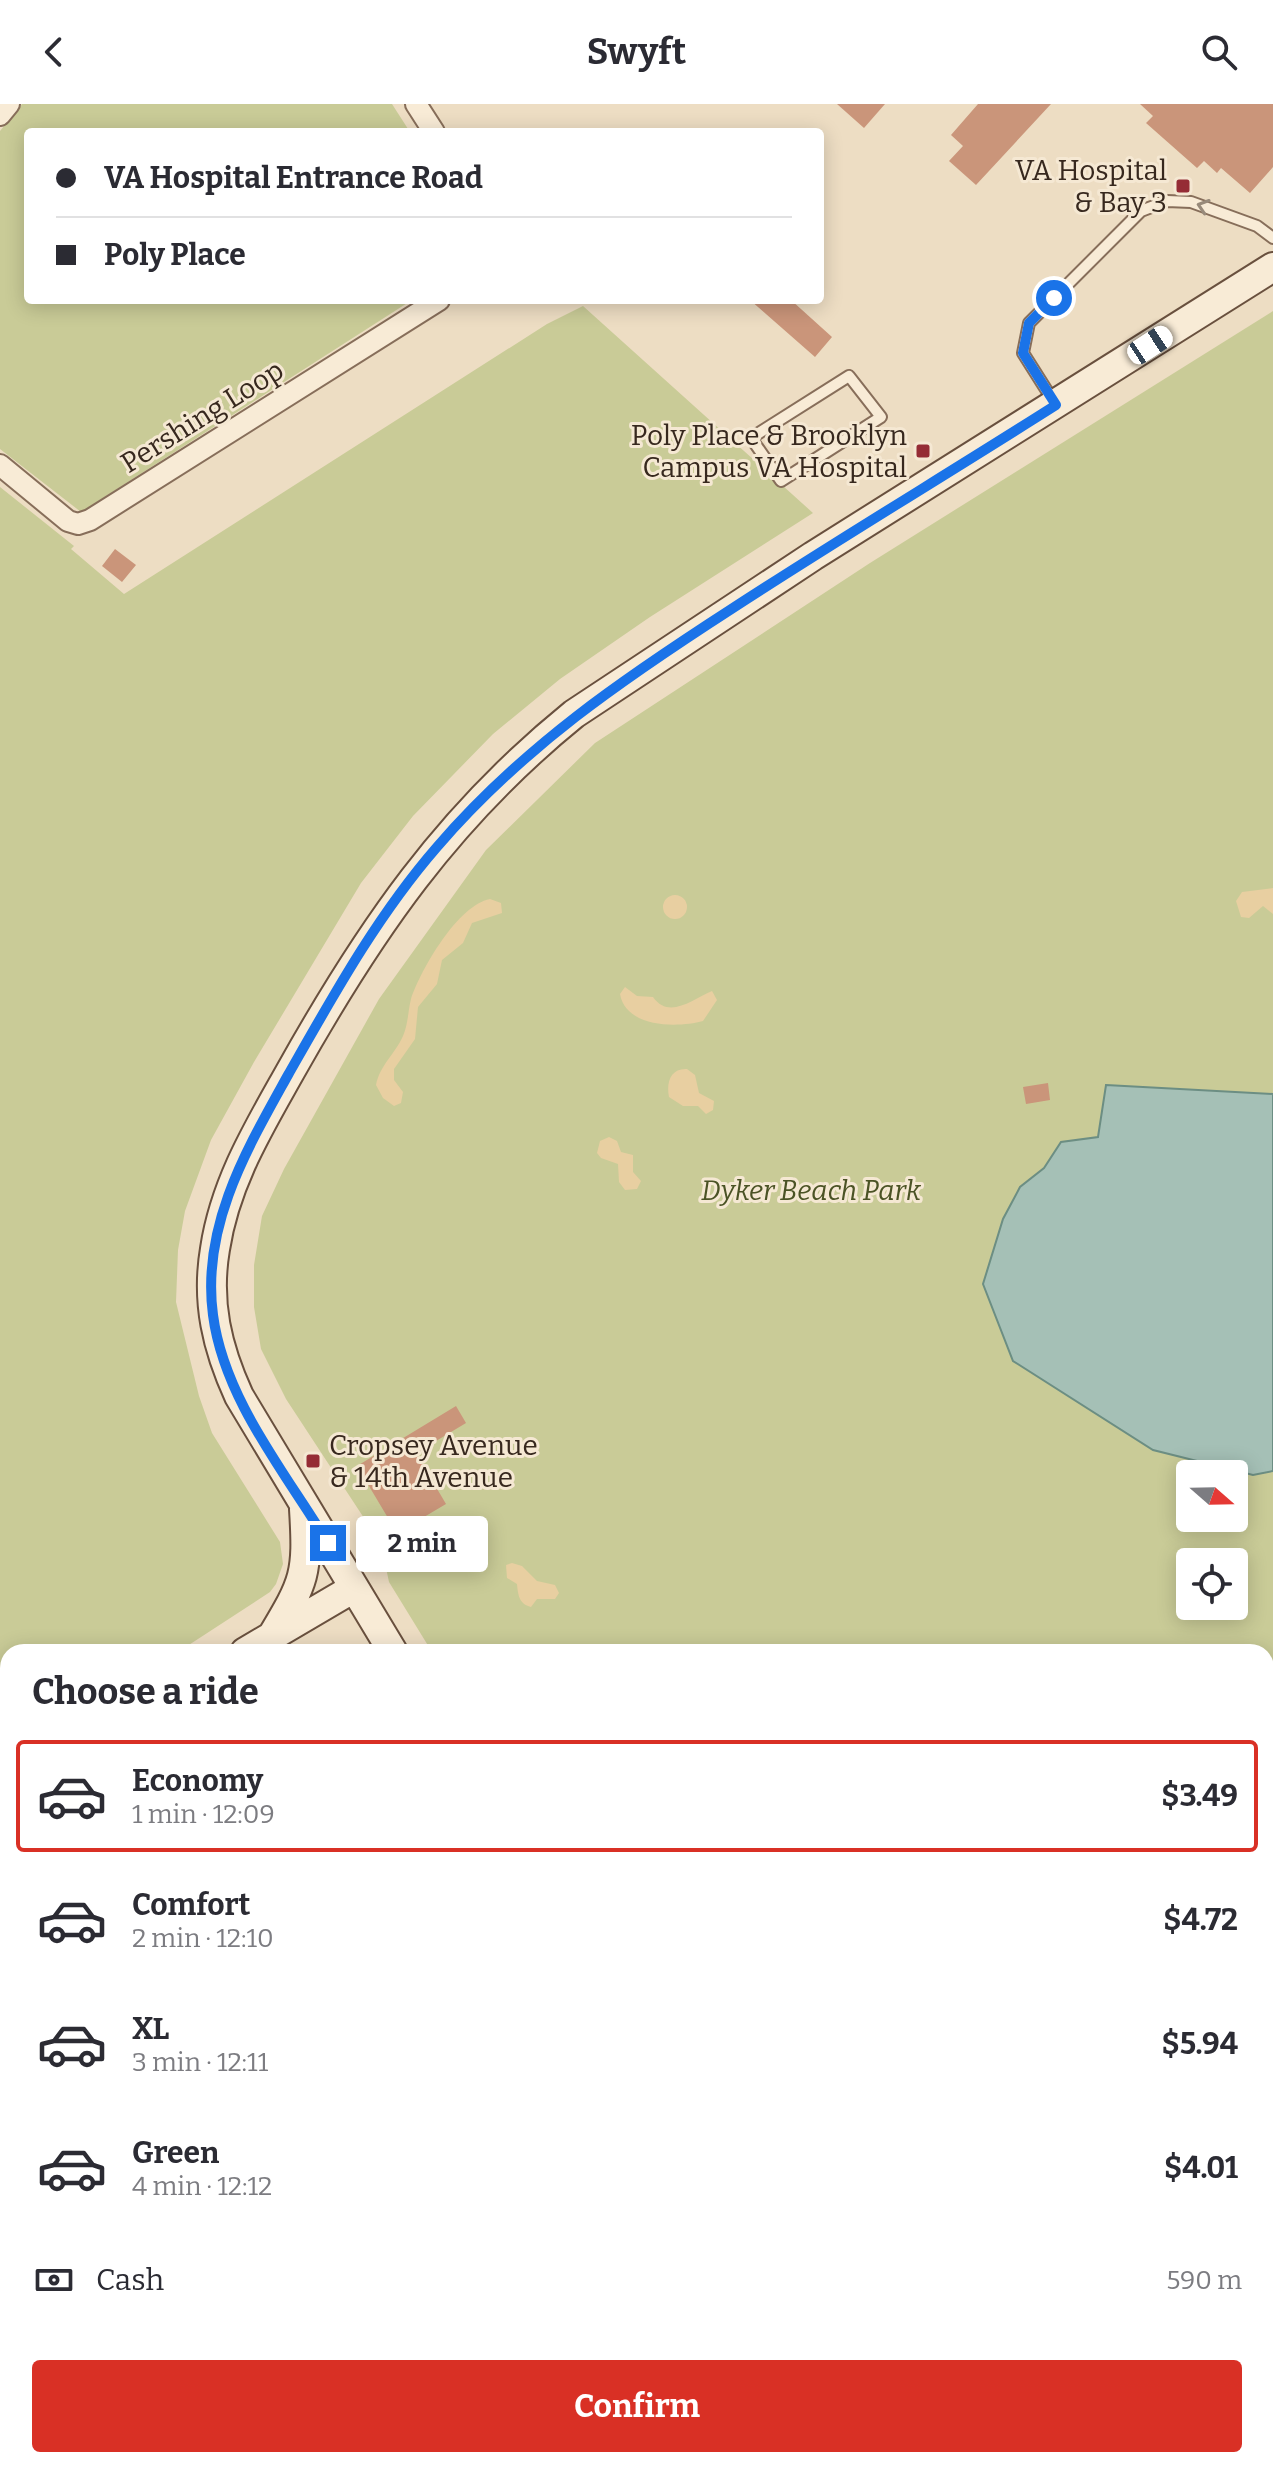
<!DOCTYPE html>
<html lang="en">
<head>
<meta charset="utf-8">
<style>
	body { margin:0; font-family:Bitter,serif; background:#f2f2f3; color:#2b2b33; height:100vh; display:flex; flex-direction:column; font-size:30px; white-space:nowrap }
	* { box-sizing:border-box; margin:0 }
	p { font-size:26px; color:#7c7c81 }
	.icon { flex:none; width:44px; height:44px; fill:none; stroke:currentColor; stroke-width:2; stroke-linecap:round; stroke-linejoin:round }
	.map { position:relative; flex:1; overflow:hidden }
	.side { position:absolute; left:0px; top:1540px; width:1274px; height:824px; display:flex; flex-direction:column; background:#fff; border-radius:24px 24px 0 0; box-shadow:0 4px 20px #0003 }
	.side>* { flex:none }
	.guide { position:absolute; left:24px; top:24px; width:800px; height:176px; border-radius:8px; box-shadow:0 4px 20px #0003; display:grid; align-content:center; height:176px; padding:0 32px; background:#fff }
	.needle { width:52px; rotate:110deg }
	.tools { position:absolute; left:1176px; top:1356px; display:grid; gap:16px }
	.tools a { display:grid; place-items:center; width:72px; height:72px; border-radius:8px; background:#fff; box-shadow:0 4px 20px #0003; font-size:40px }
	.end { position:absolute; width:36px; height:36px; margin:-18px; border:10px solid #1a73e8; background:#fff; box-shadow:0 0 0 4px #fff }
	.from { border-radius:50% }
	.bubble { position:absolute; height:56px; border-radius:8px; background:#fff; box-shadow:0 4px 20px #0003; font-size:26px; font-weight:700; line-height:56px; text-align:center }
	.car { position:absolute; width:24px; height:48px; margin:-24px -12px; border-radius:10px; box-shadow:0 0 6px 2px #0007; background:linear-gradient(#fff 24%,#345 0 40%,#fff 0 76%,#345 0 86%,#fff 0) }
	.guide b { display:flex; align-items:center; gap:28px; height:76px; font-size:30px }
	.guide b+b { border-top:2px solid #e1e1e2 }
	.guide i { width:20px; height:20px; background:#2b2b33 }
	ul { padding:0; list-style:none }
	li { display:flex; align-items:center; gap:24px; height:112px; margin:0 16px 12px; padding:0 16px; border:4px solid transparent; border-radius:8px }
	li div { flex:1 }
	li b { display:block; font-size:30px }
	li em { font-style:normal; font-weight:700 }
	li.on { border-color:#d93025 }
	li>.icon { width:72px; height:72px; stroke-width:1.5 }
	h2 { padding:0 32px; font-size:36px; line-height:96px }
	.pay { display:flex; align-items:center; gap:20px; height:88px; padding:0 32px; font-size:30px }
	.pay p { margin-inline-start:auto }
	.action { display:flex; gap:16px; margin-top:auto; padding:16px 32px }
	.action a { flex:1; height:92px; border-radius:8px; background:#d93025; color:#fff; font-size:32px; font-weight:700; line-height:92px; text-align:center }
	header { display:flex; justify-content:space-between; align-items:center; height:104px; padding:0 32px; background:#fff; font-size:36px; font-weight:700 }
	.map>svg:first-child { display:block }
	.green { fill:#c9cb97; fill-rule:evenodd }
	.sand { fill:#e8cfa1 }
	.water { fill:#a5c0b6; stroke:#6c8e83; stroke-width:2 }
	.building { fill:#ca957a }
	.lines { fill:none; stroke-linecap:round; stroke-linejoin:round }
	.lane-casing { stroke:#876e5a; stroke-width:14 }
	.street-casing { stroke:#876e5a; stroke-width:24 }
	.secondary-casing { stroke:#69503e; stroke-width:32 }
	.lane { stroke:#f8ebd6; stroke-width:10 }
	.street { stroke:#f8ebd6; stroke-width:20 }
	.secondary { stroke:#f8ebd6; stroke-width:28 }
	.oneway { stroke:#988a7a }
	.route { stroke:#1a73e8; stroke-width:10 }
	.poi-dot { fill:#952c35; stroke:#f5e8d3; stroke-width:3 }
	.labels { text-anchor:middle; stroke-width:6; stroke-linejoin:round; paint-order:stroke }
	.poi-label { font-size:28px; fill:#37281e; stroke:#f5e8d3; text-anchor:end }
	.street-label { font-size:28px; fill:#37281e; stroke:#f5e8d3 }
	.park-label { font-size:28px; font-style:italic; fill:#4b5325; stroke:#f5e8d3 }
</style>
</head>
<body>
<header><svg class="icon" aria-label="back" viewBox="0 0 24 24"><path d="M15 5l-7 7 7 7"/></svg>Swyft<svg class="icon" aria-label="search" viewBox="0 0 24 24"><circle cx="10" cy="10" r="6"/><path d="M15 15l6 6"/></svg></header>
<div class="map">
<svg width="1273" height="2364" viewBox="0 0 1273 2364">
	<rect width="100%" height="100%" fill="#edddc3"/>
	<path class="green" d="M 22,0 L 392,0 L 410,28 L 28,28 L 28,196 L 412,196 L 81,408 L 0,345 L 0,27 Z
		M 583,202 L 813,409 L 650,513 L 560,575 L 493,630 L 413,712 L 361,779 L 254,958 L 211,1036 L 185,1107 L 178,1146 L 176,1198 L 199,1292 L 212,1329 L 280,1438 L 283,1460 L 276,1480 L 270,1488 L 178,1548 L 8,1548 L 8,1661 L 0,1657 L 0,383 L 74,442 L 71,445 L 124,490 L 547,220 Z
		M 1273,207 L 1273,2364 L 930,2364 L 925,2356 L 1266,2356 L 1266,1548 L 432,1548 L 389,1478 L 381,1440 L 286,1295 L 261,1245 L 254,1203 L 254,1161 L 262,1112 L 284,1065 L 379,895 L 486,746 L 595,639 L 870,459 ZM 1190,1370 L 1234,1370 L 1234,1414 L 1190,1414 ZM 1190,1458 L 1234,1458 L 1234,1502 L 1190,1502 Z"/>
	<path class="sand" d="M 1273,784 L 1273,810 L 1263,802 L 1249,814 L 1241,813 L 1236,797 L 1242,788 Z
		M663 803a12 12 0 1 1 24 0a12 12 0 1 1-24 0Z
		M 490,795 L 501,799 L 502,809 L 472,819 L 463,839 L 442,856 L 437,880 L 418,903 L 415,935 L 394,965 L 394,976 L 403,988 L 401,999 L 394,1002 L 383,994 L 376,981 C 380,961 395,950 403,932 C 408,921 408,907 411,895 C 421,865 458,801 490,795 Z
		M 625,883 L 637,892 L 653,893 C 669,916 693,895 712,887 L 717,896 L 703,917 C 677,924 626,924 620,890 Z
		M 687,965 L 695,971 L 699,989 L 714,997 L 713,1006 L 706,1010 L 698,1002 L 683,1002 L 669,993 C 666,978 671,964 687,965 Z
		M 609,1033 L 617,1037 L 621,1048 L 633,1051 L 633,1068 L 641,1077 L 637,1085 L 625,1086 L 619,1078 L 618,1060 L 601,1054 L 597,1049 L 600,1037 Z
		M 512,1459 L 522,1462 L 537,1477 L 555,1481 L 559,1489 L 555,1495 L 537,1495 L 531,1503 C 519,1500 518,1491 517,1480 L 507,1474 L 506,1461 Z"/>
	<path class="water" d="M 1106,981 L 1273,990 L 1273,1367 L 1253,1371 L 1153,1346 L 1013,1257 L 983,1180 L 1003,1115 L 1020,1083 L 1044,1064 L 1061,1038 L 1098,1033 Z"/>
	<path class="building" d="M 837,0 L 885,0 L 864,24 Z
		M 978,0 L 1051,0 L 976,81 L 949,57 L 963,42 L 951,31 Z
		M 1140,0 L 1273,0 L 1273,63 L 1250,89 L 1221,64 L 1217,69 L 1204,57 L 1197,64 L 1146,19 L 1153,12 Z
		M 750,196 L 791,196 L 832,233 L 815,253 Z
		M 115,445 L 136,461 L 122,478 L 102,462 Z
		M 1048,979 L 1050,996 L 1026,1000 L 1023,983 Z
		M 456,1302 L 466,1319 L 416,1349 L 446,1400 L 397,1429 L 357,1362 Z"/>
	<g class="lines">
		<defs>
			<path id="lane" d="M 849,272 L 881,313 L 781,377 L 751,334 Z
				M 1054,298 L 1023,249 L 1029,219 L 1141,107 L 1167,97 L 1191,98 L 1257,122 L 1273,134"/>
			<path id="street" d="M 416,0 L 434,28
				M 0,11 L 9,0
				M 0,361 L 68,417 L 78,420 L 90,416 L 439,196
				M 0,1747 L 8,1761
				M 0,2180 L 8,2193
				M 108,2356 L 113,2364
				M 368,2356 L 373,2364
				M 623,2356 L 628,2364"/>
			<path id="secondary" d="M 272,1532 C 305,1477 308,1470 304,1405
				M 245,1548 L 354,1484
				M 393,1548 L 239,1292 C 217,1244 206,1198 215,1145 C 225,1079 258,1025 290,968 C 369,827 447,713 574,610 L 813,452 L 1273,163
				M 0,1710 L 8,1705
				M 885,2356 L 890,2364
				M 190,2364 L 203,2356"/>
		</defs>
		<use href="#lane" class="lane-casing"/>
		<use href="#street" class="street-casing"/>
		<use href="#secondary" class="secondary-casing"/>
		<use href="#lane" class="lane"/>
		<use href="#street" class="street"/>
		<use href="#secondary" class="secondary"/>
	</g>
	<defs><path id="oneway-chevron" d="M-2-3.5L2.5 0L-2 3.5" fill="none" stroke-width="1.6" stroke-linecap="round" stroke-linejoin="round" transform="scale(2)"/></defs>
	<use class="oneway" href="#oneway-chevron" transform="translate(1203 102) rotate(-162)"/>
	<g class="lines">
		<path class="route" d="M 328,1439 C 285,1368 224,1295 213,1211 C 201,1122 247,1045 288,971 C 333,892 377,812 437,743 C 523,643 623,575 733,504 C 839,435 949,369 1056,301 L 1023,249 L 1029,219 L 1054,194"/>
	</g>
	<g class="poi-dot">
		<rect x="1175" y="74" width="16" height="16" rx="4"/>
		<rect x="915" y="339" width="16" height="16" rx="4"/>
		<rect x="305" y="1349" width="16" height="16" rx="4"/>
	</g>
	<g class="labels">
		<g class="poi-label">
			<text x="1167" y="76">VA Hospital<tspan x="1167" dy="32">&amp; Bay 3</tspan></text>
			<text x="907" y="341">Poly Place &amp; Brooklyn<tspan x="907" dy="32">Campus VA Hospital</tspan></text>
			<text x="329" y="1351" text-anchor="start">Cropsey Avenue<tspan x="329" dy="32">&amp; 14th Avenue</tspan></text>
		</g>
		<g class="street-label">
			<text transform="translate(202 312) rotate(-32)" y="10">Pershing Loop</text>
		</g>
		<g class="park-label">
			<text x="811" y="1096">Dyker Beach Park</text>
		</g>
	</g>
</svg>
<div class="tools">
<a><svg class="needle" viewBox="-14 -14 28 28"><path d="M0-13l5 13h-10z" fill="#e53935"/><path d="M0 13l5-13h-10z" fill="#7c7c81"/></svg></a>
<a><svg class="icon" aria-label="locate" viewBox="0 0 24 24"><circle cx="12" cy="12" r="6"/><path d="M12 2v4M12 18v4M2 12h4M18 12h4"/></svg></a>
</div>
<i class="end from" style="left:1054px;top:194px"></i>
<i class="end" style="left:328px;top:1439px"></i>
<div class="bubble" style="left:356px;top:1412px;width:132px">2 min</div>
<i class="car" style="left:1150px;top:241px;rotate:57deg"></i>
<div class="guide">
<b><i class="from"></i>VA Hospital Entrance Road</b>
<b><i></i>Poly Place</b>
</div>
<section class="side">
<h2>Choose a ride</h2>
<ul>
<li class="on"><svg class="icon" aria-label="car" viewBox="0 0 24 24"><path d="M5 17H2v-5l4-1 3-4h7l3 4 3 1v5h-3M9 17h6M6 11h13"/><circle cx="7" cy="17" r="2"/><circle cx="17" cy="17" r="2"/></svg><div><b>Economy</b><p>1 min · 12:09</p></div><em>$3.49</em></li>
<li><svg class="icon" aria-label="car" viewBox="0 0 24 24"><path d="M5 17H2v-5l4-1 3-4h7l3 4 3 1v5h-3M9 17h6M6 11h13"/><circle cx="7" cy="17" r="2"/><circle cx="17" cy="17" r="2"/></svg><div><b>Comfort</b><p>2 min · 12:10</p></div><em>$4.72</em></li>
<li><svg class="icon" aria-label="car" viewBox="0 0 24 24"><path d="M5 17H2v-5l4-1 3-4h7l3 4 3 1v5h-3M9 17h6M6 11h13"/><circle cx="7" cy="17" r="2"/><circle cx="17" cy="17" r="2"/></svg><div><b>XL</b><p>3 min · 12:11</p></div><em>$5.94</em></li>
<li><svg class="icon" aria-label="car" viewBox="0 0 24 24"><path d="M5 17H2v-5l4-1 3-4h7l3 4 3 1v5h-3M9 17h6M6 11h13"/><circle cx="7" cy="17" r="2"/><circle cx="17" cy="17" r="2"/></svg><div><b>Green</b><p>4 min · 12:12</p></div><em>$4.01</em></li>
</ul>
<div class="pay"><svg class="icon" aria-label="cash" viewBox="0 0 24 24"><path d="M3 7h18v10H3z"/><circle cx="12" cy="12" r="2"/></svg>Cash<p>590 m</p></div>
<div class="action"><a>Confirm</a></div>
</section>
</div>
</body>
</html>
